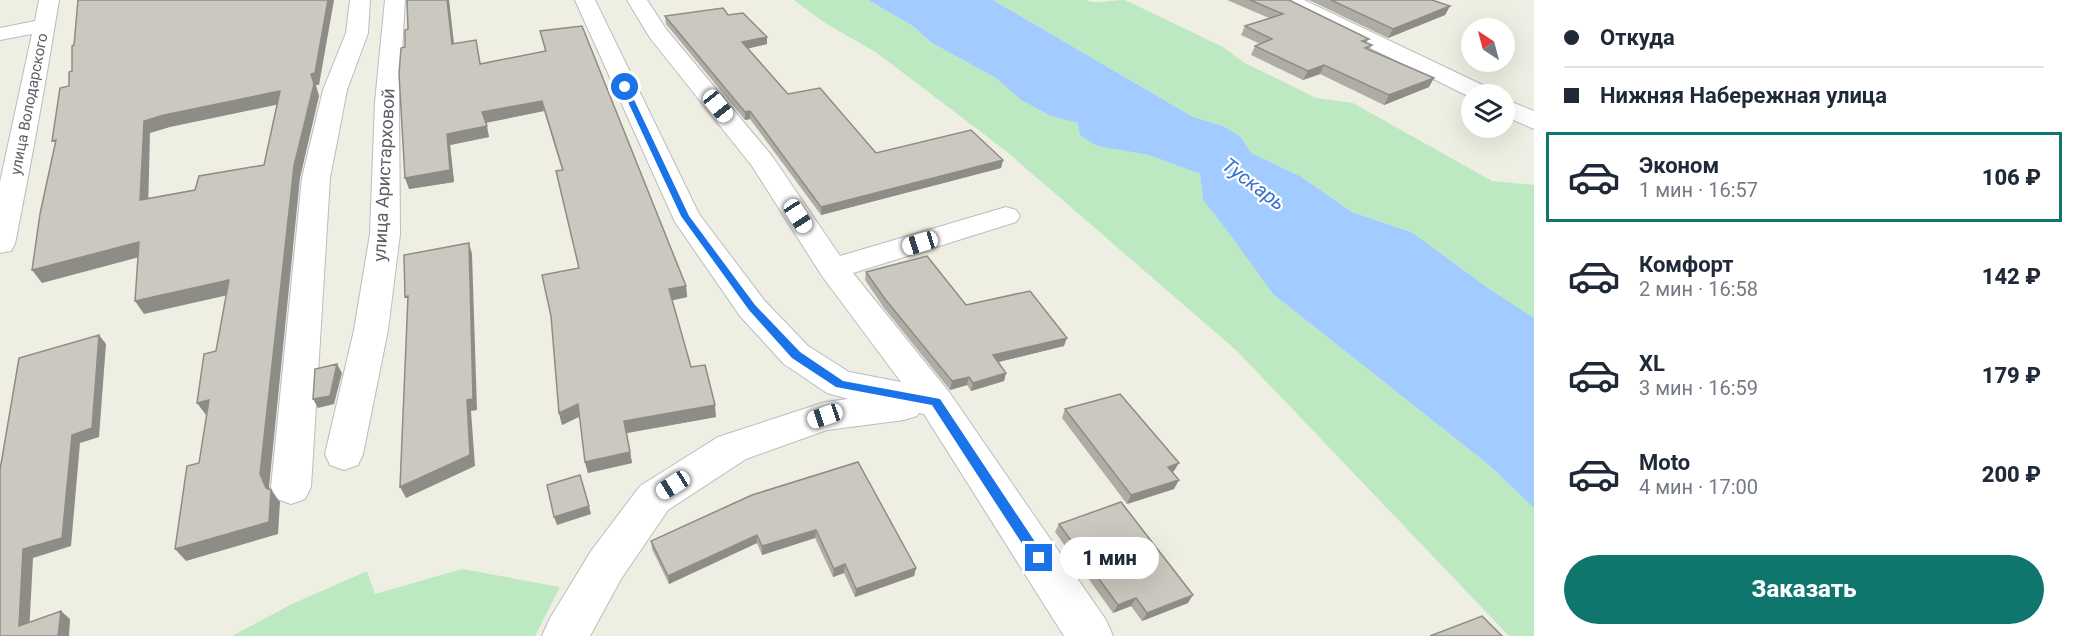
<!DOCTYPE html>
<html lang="ru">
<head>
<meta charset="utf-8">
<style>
	body { margin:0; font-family:Roboto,sans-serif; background:#f6f6f7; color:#1f2937; height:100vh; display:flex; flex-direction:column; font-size:22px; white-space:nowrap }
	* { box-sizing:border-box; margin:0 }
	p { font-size:20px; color:#747a83 }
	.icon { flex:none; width:33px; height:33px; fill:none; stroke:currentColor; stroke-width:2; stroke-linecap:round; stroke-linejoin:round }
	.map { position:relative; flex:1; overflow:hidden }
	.sheet { display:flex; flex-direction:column; background:#fff; width:540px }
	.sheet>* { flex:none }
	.hud { display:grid; align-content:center; height:132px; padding:0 30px; background:#fff }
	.needle { width:39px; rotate:324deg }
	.controls { position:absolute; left:1461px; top:18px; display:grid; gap:12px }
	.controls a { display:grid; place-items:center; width:54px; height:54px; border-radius:50%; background:#fff; box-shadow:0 6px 24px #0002; font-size:30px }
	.end { position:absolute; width:27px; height:27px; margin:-14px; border:8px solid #1a73e8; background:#fff; box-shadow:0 0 0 3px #fff }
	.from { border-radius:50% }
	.bubble { position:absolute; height:42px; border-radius:21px; background:#fff; box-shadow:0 6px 24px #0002; font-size:20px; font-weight:800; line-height:42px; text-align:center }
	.car { position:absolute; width:18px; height:36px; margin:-18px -9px; border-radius:8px; box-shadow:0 0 4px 2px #0007; background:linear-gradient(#fff 24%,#345 0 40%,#fff 0 76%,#345 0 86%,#fff 0) }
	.hud b { display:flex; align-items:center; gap:21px; height:57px; font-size:22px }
	.hud b+b { border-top:2px solid #e0e1e3 }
	.hud i { width:15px; height:15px; background:#1f2937 }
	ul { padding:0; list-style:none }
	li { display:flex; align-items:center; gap:18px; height:90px; margin:0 12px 9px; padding:0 18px; border:3px solid transparent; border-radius:0px }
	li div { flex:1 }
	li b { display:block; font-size:22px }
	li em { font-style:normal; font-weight:800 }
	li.on { border-color:#0f766e }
	li>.icon { width:54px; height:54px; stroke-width:1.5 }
	.action { display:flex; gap:12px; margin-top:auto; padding:12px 30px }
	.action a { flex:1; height:69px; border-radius:36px; background:#0f766e; color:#fff; font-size:24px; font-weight:800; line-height:69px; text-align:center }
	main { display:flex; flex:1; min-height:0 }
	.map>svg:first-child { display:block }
	.green { fill:#bde9c2 }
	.water { fill:#a2cbff }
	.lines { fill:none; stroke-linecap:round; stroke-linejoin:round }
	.minor-casing { stroke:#babcc3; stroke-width:2 }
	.minor { fill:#fff; fill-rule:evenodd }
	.wall { fill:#aeaca4 }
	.shaded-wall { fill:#8d8c86 }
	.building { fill:#cac8bf; stroke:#8d8c86; stroke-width:1.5; fill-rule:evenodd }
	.route { fill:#1a73e8 }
	.labels { text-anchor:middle; stroke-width:4.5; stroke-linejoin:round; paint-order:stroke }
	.far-street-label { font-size:15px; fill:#5b5e65; stroke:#fff }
	.street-label { font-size:18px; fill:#5b5e65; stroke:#fff }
	.water-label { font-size:20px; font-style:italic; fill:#3a70cd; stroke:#fff }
</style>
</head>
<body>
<main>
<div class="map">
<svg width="1534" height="636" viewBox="0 0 1534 636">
	<rect width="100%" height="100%" fill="#efeee2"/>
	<path class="green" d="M 794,0 L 868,0 L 913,26 L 932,43 L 996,78 L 1021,100 L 1051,116 L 1079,123 L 1097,146 L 1149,155 L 1200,174 L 1203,200 L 1223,224 L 1273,294 L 1489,465 L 1534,508 L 1534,636 L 1509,636 L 1237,351 L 1006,151 L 877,53 L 825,23 Z
		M 993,0 L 1086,0 C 1097,5 1112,0 1125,0 L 1223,47 L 1243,62 L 1316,98 L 1353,103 L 1492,181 L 1534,185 L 1534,318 L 1488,288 L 1413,233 L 1352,212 L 1300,176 L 1251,153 L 1241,137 L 1223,126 L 1193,117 Z
		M 462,569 L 560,587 L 535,636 L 232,636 L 292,604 L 367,571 L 375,594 Z"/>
	<path class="water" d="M 868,0 L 993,0 L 1193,117 L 1223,126 L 1241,137 L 1251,153 L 1300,176 L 1352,212 L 1413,233 L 1488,288 L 1534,318 L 1534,508 L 1489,465 L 1273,294 L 1223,225 L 1203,200 L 1200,174 L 1149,155 L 1097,146 L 1080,135 L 1078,123 L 1051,116 L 1021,100 L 996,78 L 932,43 L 913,26 Z"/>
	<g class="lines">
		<defs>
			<path id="minor" d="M 39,0 L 59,0 C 46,81 31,163 15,244 L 11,251 L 0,253 L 0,182 L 32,34 L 0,40 L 0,28 L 35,21 Z
				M 350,0 L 370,0 L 368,33 L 347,90 L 330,178 L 311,487 L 305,499 L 291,504 L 277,499 L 271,487 L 302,178 L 323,90 L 346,33 Z
				M 385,0 L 405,0 L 399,102 L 400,234 L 388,330 L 363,454 L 358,465 L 344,470 L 330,465 L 325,454 L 354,330 L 370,234 L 375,102 Z
				M 575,0 L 595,0 L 699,214 L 764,300 L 808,346 L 849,372 L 901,382 L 822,276 L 752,166 L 650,38 L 627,0 L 647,0 L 666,29 L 772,156 L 840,256 L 996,210 L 1006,207 L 1016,210 L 1020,216 L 1016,222 L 853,273 L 949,392 L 1106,620 L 1113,636 L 1064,636 L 924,414 L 919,413 L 917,416 L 904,420 L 827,430 L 746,459 L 668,510 L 621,579 L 590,636 L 542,636 L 549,620 L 591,551 L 640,486 L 718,437 L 825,402 L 848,399 L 827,393 L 784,364 L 740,316 L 675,222 Z
				M 1278,0 L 1304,0 L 1491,89 L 1495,94 L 1472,94 L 1472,98 L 1281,4 Z
				M 1504,99 L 1534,111 L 1534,129 L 1504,116 Z"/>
		</defs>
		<use href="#minor" class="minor-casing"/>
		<use href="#minor" class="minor"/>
	</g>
	<path class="wall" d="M 407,0 L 449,0 L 454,44 L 476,40 L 481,64 L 545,51 L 540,31 L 686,286 L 687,297 L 672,300 L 691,367 L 716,417 L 627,433 L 632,463 L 588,473 L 585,462 L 580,416 L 562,425 L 559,413 L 579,268 L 562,170 L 544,111 L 485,123 L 489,137 L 450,145 L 454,182 L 409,189 L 405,47 L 408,29 Z
		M 1227,0 L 1289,0 L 1369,39 L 1366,43 L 1372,45 L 1369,50 L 1429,87 L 1384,105 L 1320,74 L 1303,80 L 1251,55 L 1255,46 L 1260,44 L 1241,35 L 1245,26 L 1269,18 Z
		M 1309,0 L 1432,0 L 1450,6 L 1445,15 L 1388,38 Z
		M 728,15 L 767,44 L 748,48 L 788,94 L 876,153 L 1003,160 L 1001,168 L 821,215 L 750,119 L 745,120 L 666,24 L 665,16 Z
		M 866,272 L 966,305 L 1064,346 L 998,362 L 1006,373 L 1004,381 L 971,391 L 967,385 L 950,390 L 884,308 L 865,280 Z
		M 1065,409 L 1174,471 L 1172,472 L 1174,489 L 1127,504 L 1062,418 Z
		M 752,495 L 916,568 L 914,576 L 855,597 L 844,573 L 833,577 L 815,538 L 762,555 L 757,543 L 669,584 L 652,549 L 651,541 Z
		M 1059,524 L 1188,603 L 1142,621 L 1131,606 L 1113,613 L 1055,532 Z"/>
	<path class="shaded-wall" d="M 328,0 L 334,0 L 319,85 L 316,85 L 319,96 L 300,178 L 269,487 L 271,491 L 271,490 L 280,502 L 278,534 L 186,561 L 175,549 L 266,488 L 260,474 L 294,166 L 311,74 Z
		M 447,0 L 449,0 L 455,54 L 452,44 Z
		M 1450,6 L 1445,15 L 1388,38 L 1393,29 Z
		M 767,37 L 767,44 L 742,50 L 742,42 Z
		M 1324,65 L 1320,74 L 1303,80 L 1308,71 Z
		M 1434,78 L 1429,87 L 1384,105 L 1389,95 Z
		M 280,91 L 285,103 L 170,127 L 150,133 L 148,212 L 140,200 L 144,121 L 164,115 Z
		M 542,101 L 544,111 L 485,123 L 482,112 Z
		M 750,111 L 750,119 L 745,120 L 745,112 Z
		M 487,126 L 489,137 L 450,145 L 454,182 L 409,189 L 405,178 L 447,134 Z
		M 1003,160 L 1001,168 L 821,215 L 821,207 Z
		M 139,242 L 147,255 L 42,283 L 32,270 Z
		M 469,243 L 472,254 L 477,410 L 471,411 L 475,466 L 406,498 L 400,487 Z
		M 229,280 L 237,293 L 144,314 L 135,301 Z
		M 686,286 L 687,297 L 670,301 L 669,289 Z
		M 99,335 L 106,344 L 99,437 L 80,443 L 71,546 L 33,558 L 29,634 L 19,626 L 23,549 L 72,435 Z
		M 1067,338 L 1064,346 L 990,364 L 993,355 Z
		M 337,364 L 342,373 L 334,404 L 318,408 L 313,399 Z
		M 1006,373 L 1004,381 L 971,391 L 973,383 Z
		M 969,377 L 967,385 L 950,390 L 952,381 Z
		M 209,400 L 206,415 L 197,403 Z
		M 578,404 L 581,416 L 562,425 L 559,413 Z
		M 715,405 L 716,417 L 627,433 L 624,421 Z
		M 630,452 L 632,463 L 588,473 L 585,462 Z
		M 1179,463 L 1174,471 L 1163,475 L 1168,467 Z
		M 1179,480 L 1174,489 L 1127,504 L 1131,495 Z
		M 589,506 L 591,514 L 557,525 L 554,517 Z
		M 816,530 L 815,538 L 762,555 L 762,546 Z
		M 757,535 L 757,543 L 669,584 L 668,576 Z
		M 845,564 L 844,573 L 833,577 L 834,569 Z
		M 916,568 L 914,576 L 855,597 L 856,589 Z
		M 1193,595 L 1188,603 L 1142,621 L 1147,613 Z
		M 1136,598 L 1131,606 L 1113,613 L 1118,605 Z
		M 61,611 L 70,619 L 69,636 L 58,636 Z"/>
	<path class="building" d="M 78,0 L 328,0 L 315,73 L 311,74 L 314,84 L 294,166 L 260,474 L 266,488 L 271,490 L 269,522 L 175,549 L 187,466 L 199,463 L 209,400 L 197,403 L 204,354 L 216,351 L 229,280 L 135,301 L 139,242 L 32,270 L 40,214 L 56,140 L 52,141 L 60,88 L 69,86 L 69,72 L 72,71 L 72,46 L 74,45 ZM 280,91 L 264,165 L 199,176 L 195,190 L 140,200 L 144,121 L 164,115 Z
		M 407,0 L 447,0 L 452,44 L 476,40 L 480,64 L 546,51 L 540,31 L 582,26 L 686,286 L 669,289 L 691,367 L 705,365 L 715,405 L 624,421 L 630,452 L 585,462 L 578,404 L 559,413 L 551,316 L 542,275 L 579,268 L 556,171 L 563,170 L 542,101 L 482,112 L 487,126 L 447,134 L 450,170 L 405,178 L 399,74 L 401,48 L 405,47 L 405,30 L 408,29 Z
		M 1250,0 L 1289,0 L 1369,39 L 1362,41 L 1372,45 L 1365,48 L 1434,78 L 1389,95 L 1324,65 L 1308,71 L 1255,46 L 1272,39 L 1245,26 L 1283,14 Z
		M 1331,0 L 1432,0 L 1450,6 L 1393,29 Z
		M 723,8 L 728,15 L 743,13 L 767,37 L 742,42 L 788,94 L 820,88 L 876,153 L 971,130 L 1003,160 L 821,207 L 750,111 L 745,112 L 665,16 Z
		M 469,243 L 473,399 L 467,400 L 470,455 L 400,487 L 408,296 L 405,297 L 404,255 Z
		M 927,256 L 966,305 L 1030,291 L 1067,338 L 993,355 L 1006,373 L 973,383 L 969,377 L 952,381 L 885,299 L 866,272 Z
		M 99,335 L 92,428 L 72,435 L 62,538 L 23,549 L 19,626 L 61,611 L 58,636 L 0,636 L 0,470 L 19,358 Z
		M 337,364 L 330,396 L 313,399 L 315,369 Z
		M 1120,394 L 1179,463 L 1168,467 L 1179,480 L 1131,495 L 1065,409 Z
		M 858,462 L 916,568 L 856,589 L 845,564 L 834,569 L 816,530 L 762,546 L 757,535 L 668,576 L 651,541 L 752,495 Z
		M 580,475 L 589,506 L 554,517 L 547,485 Z
		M 1121,502 L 1193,595 L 1147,613 L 1136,598 L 1118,605 L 1059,524 Z
		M 1482,616 L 1502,636 L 1430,636 Z"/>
	<path class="route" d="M 625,84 L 628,87 L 689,216 L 755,305 L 800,352 L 843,381 L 940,399 L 1043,554 L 1045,558 L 1043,562 L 1034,562 L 932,405 L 836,387 L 792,358 L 749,310 L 681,216 L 621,87 Z"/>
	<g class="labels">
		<g class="far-street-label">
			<text transform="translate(29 104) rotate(-79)" y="5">улица Володарского</text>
		</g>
		<g class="street-label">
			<text transform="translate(384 175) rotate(-87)" y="6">улица Аристарховой</text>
		</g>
		<g class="water-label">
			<text transform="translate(1254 184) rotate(37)" y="7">Тускарь</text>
		</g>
	</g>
</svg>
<div class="controls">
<a><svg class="needle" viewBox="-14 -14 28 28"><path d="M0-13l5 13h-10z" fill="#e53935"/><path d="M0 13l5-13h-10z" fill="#747a83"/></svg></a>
<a><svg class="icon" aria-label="layers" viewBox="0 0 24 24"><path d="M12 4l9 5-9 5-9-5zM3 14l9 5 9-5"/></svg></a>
</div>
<i class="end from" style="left:625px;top:87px"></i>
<i class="end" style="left:1039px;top:558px"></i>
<div class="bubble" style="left:1060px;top:537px;width:99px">1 мин</div>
<i class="car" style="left:718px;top:106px;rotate:141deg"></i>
<i class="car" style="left:798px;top:216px;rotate:147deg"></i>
<i class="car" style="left:920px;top:243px;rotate:253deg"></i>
<i class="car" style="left:825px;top:416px;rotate:251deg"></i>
<i class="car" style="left:673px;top:485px;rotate:238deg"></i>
</div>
<section class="sheet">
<div class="hud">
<b><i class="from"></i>Откуда</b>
<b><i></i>Нижняя Набережная улица</b>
</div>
<ul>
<li class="on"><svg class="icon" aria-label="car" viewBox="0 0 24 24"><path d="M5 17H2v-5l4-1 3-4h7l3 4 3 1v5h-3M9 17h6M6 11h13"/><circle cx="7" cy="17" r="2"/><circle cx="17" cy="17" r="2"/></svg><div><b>Эконом</b><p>1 мин · 16:57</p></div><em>106 ₽</em></li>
<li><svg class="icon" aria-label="car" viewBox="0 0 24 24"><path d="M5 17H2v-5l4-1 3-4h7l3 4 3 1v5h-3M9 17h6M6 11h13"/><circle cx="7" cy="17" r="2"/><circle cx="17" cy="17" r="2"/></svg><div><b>Комфорт</b><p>2 мин · 16:58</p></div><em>142 ₽</em></li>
<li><svg class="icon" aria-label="car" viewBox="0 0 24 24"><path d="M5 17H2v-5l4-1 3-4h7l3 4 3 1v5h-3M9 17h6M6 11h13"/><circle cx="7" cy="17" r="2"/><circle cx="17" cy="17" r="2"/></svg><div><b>XL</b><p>3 мин · 16:59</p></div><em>179 ₽</em></li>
<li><svg class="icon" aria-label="car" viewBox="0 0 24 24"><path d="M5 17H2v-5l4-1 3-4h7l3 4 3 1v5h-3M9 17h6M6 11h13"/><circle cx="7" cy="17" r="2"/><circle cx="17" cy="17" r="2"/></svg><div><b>Moto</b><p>4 мин · 17:00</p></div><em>200 ₽</em></li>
</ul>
<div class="action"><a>Заказать</a></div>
</section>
</main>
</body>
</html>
